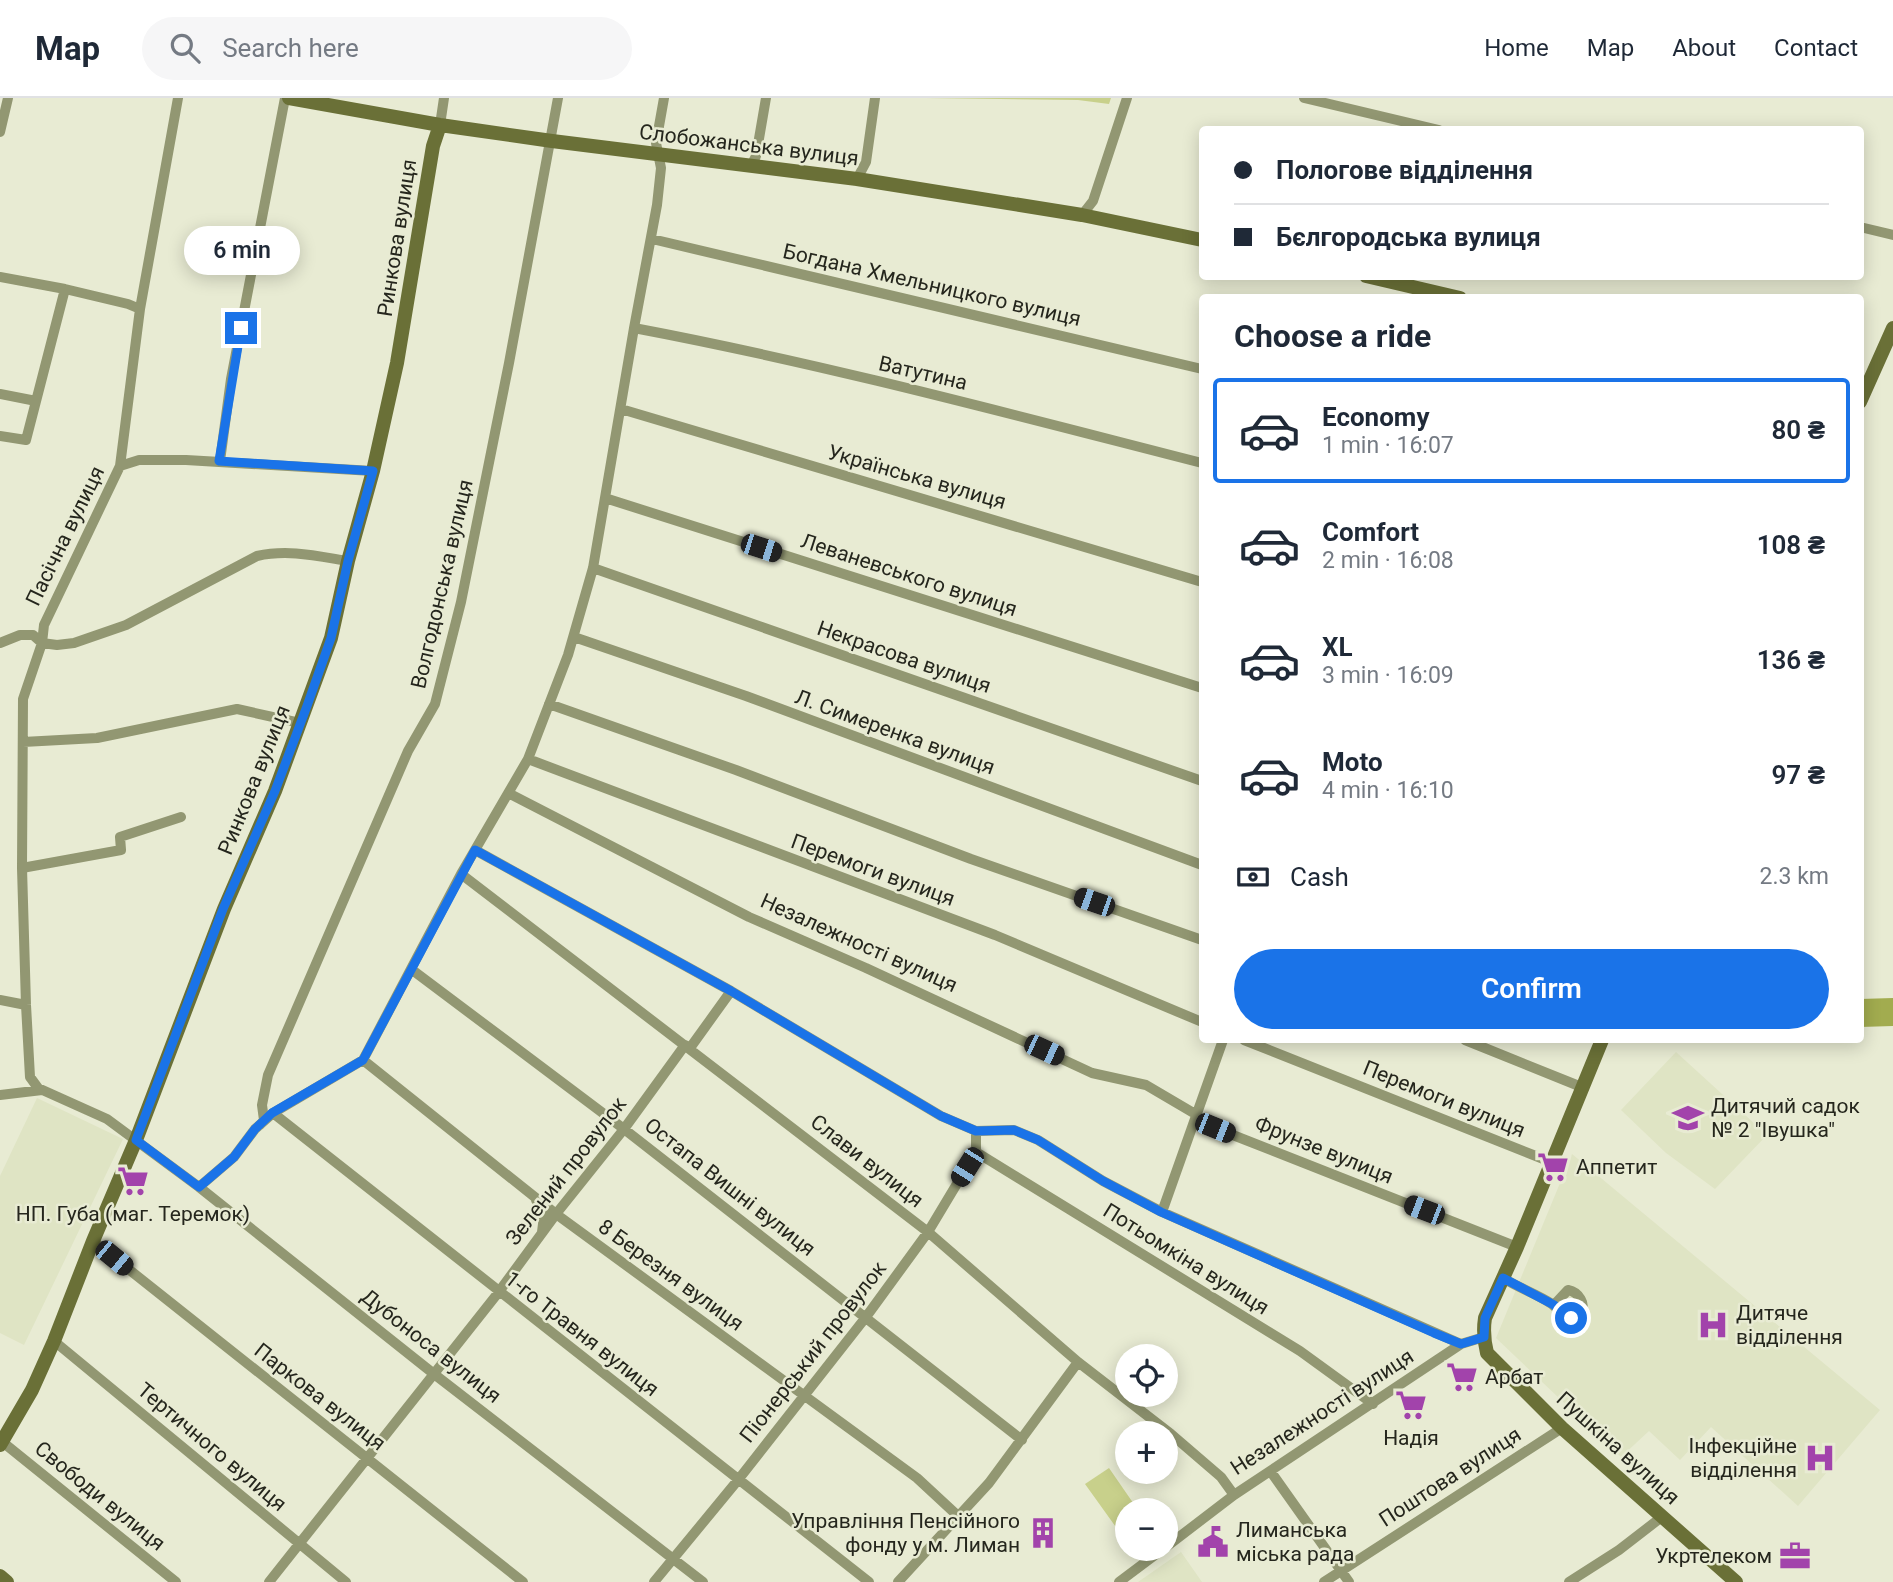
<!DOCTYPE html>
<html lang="en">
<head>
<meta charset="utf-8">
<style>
	body { margin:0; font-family:Roboto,sans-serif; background:#f6f6f7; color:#1f2937; height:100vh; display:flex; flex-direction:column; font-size:26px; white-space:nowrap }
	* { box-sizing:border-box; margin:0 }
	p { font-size:23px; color:#747a83 }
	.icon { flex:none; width:38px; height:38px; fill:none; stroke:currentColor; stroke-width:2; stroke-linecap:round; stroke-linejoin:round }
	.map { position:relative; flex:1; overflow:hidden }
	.side { position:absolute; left:1199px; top:196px; width:665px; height:749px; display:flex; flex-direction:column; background:#fff; border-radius:7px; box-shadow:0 4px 18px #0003 }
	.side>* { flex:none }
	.hud { position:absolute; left:1199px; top:28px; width:665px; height:154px; border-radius:7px; box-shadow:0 4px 18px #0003; display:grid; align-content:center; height:154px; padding:0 35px; background:#fff }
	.fabs { position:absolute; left:1115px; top:1246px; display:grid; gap:14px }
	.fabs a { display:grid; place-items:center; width:63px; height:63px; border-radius:50%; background:#fff; box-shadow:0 4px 18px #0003; font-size:35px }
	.end { position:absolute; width:32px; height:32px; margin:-16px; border:9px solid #1a73e8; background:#fff; box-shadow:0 0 0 4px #fff }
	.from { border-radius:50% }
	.bubble { position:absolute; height:49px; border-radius:24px; background:#fff; box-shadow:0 4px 18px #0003; font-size:23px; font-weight:600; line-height:49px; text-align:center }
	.car { position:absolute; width:21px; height:42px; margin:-21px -10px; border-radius:9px; box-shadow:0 0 5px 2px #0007; background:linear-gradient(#222 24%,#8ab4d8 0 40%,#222 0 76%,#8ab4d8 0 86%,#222 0) }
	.hud b { display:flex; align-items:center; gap:24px; height:66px; font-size:26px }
	.hud b+b { border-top:2px solid #e0e1e3 }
	.hud i { width:18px; height:18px; background:#1f2937 }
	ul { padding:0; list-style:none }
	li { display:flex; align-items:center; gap:21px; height:105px; margin:0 14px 10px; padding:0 21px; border:4px solid transparent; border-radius:7px }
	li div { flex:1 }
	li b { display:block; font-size:26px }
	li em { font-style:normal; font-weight:600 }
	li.current { border-color:#1a73e8 }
	li>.icon { width:63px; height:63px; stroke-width:1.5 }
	h2 { padding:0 35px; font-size:32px; line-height:84px }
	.pay { display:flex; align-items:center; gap:18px; height:77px; padding:0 35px; font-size:26px }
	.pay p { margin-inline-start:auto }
	.action { display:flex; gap:14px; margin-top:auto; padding:14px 35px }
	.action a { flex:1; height:80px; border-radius:42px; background:#1a73e8; color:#fff; font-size:28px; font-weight:600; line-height:80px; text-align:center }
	header { display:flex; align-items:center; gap:42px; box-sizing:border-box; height:98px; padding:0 35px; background:#fff; border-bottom:2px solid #e0e1e3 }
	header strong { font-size:33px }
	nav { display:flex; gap:38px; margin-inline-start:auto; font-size:24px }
	.search { width:490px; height:63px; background:#f6f6f7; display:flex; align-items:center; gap:18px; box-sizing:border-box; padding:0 24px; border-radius:38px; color:#747a83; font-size:26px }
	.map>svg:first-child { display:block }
	.built { fill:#dfe4c4 }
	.green { fill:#c8d08b }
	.forest { fill:#a2ac4f }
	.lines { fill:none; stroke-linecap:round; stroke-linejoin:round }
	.street { stroke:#929772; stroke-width:10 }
	.secondary { stroke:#6a7037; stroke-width:14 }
	.route { stroke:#1a73e8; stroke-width:9 }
	.labels { text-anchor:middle; stroke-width:5; stroke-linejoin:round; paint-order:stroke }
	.street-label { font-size:21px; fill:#25261d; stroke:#e8ebd3 }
	.poi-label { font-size:21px; fill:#25261d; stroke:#e8ebd3; text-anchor:start }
</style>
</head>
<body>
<header>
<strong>Map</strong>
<div class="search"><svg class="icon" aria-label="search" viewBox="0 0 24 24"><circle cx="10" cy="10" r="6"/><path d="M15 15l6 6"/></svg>Search here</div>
<nav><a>Home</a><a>Map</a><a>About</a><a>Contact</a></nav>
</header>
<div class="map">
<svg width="1893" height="1484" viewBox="0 0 1893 1484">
	<rect width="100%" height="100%" fill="#e8ebd3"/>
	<path class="built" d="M 1676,954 L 1767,1037 L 1715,1091 L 1666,1055 L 1621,1012 Z
		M 37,1000 L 123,1041 L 24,1247 L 0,1235 L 0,1078 Z
		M 1572,1056 L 1880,1312 L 1798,1408 L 1711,1329 L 1680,1362 L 1649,1333 L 1621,1359 L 1496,1240 Z
		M 1181,1454 L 1202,1484 L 1138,1484 Z"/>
	<path class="green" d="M 926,0 L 1111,0 L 1109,6 L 1078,2 Z
		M 1109,1370 L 1138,1412 L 1127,1412 L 1127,1426 L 1118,1432 L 1085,1386 Z"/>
	<path class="forest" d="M 1893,900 L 1893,928 L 1860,929 L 1860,901 Z"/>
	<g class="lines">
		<path class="street" d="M 178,0 L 140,211 L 120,368 L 44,527 L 42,545 L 23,601 L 22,770 L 26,907 L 30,979 L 38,990 L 107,1021 L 199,1089 L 434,1276 L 703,1484
			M 1304,0 L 1439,32
			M 440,27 L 444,0
			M 0,34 L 8,0
			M 751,68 L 756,58 L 766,0
			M 857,81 L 866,64 L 875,0
			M 1082,117 L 1093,103 L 1127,0
			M 1860,129 L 1893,137
			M 652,141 L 1202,271
			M 0,179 L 65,191 L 128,206 L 140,211
			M 634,230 C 825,266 1014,317 1202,365
			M 0,296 L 36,303
			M 621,311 L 1202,484
			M 0,338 L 26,342 L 65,191
			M 220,363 L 231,281 L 285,0
			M 120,368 L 139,362 L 186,362 L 373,373
			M 605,400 L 1202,590
			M 593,470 L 1202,683
			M 574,539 L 746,598 L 1202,767
			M 0,545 L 20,537 L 33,537 L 42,545 L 57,547 L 74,545 L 126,527 L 257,458 C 288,451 317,458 348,463
			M 549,606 L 736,672 L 971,761 L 1202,842
			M 23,644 L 97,640 L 237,611 L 300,625
			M 528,661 L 995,837 L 1202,924
			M 510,696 L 749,819 L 866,870 L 1092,975 L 1146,987 L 1197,1017
			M 475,752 L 731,893 L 941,1018 L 976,1033 L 1014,1032 L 1038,1042 L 1103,1083 L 1162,1114 L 1461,1246
			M 22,770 L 121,752 L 120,739 L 181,719
			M 461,776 L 928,1134 L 1078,1264 L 1171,1336 L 1221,1379 L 1234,1397
			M 411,871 L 624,1031 L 1022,1342
			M 0,902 L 26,907
			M 1244,942 L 1551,1064
			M 1465,942 L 1584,990
			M 690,950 L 731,893
			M 363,962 L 556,1116 L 917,1380 L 958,1418
			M 0,997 L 42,992
			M 273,1015 L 869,1484
			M 1194,1025 L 1215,1030 L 1517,1149
			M 260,1027 L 264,1022 L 262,1007 L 268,977 L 408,653 L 435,606 L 461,504 L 509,265 L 558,0
			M 976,1054 L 1300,1253 L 1373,1306
			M 199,1089 L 234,1059 L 255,1031 L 273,1015 L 363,962 L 461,776 L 528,661 L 568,557 L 593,470 L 634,230 L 657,107 L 661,70 L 656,45 L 664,0
			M 536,1102 L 544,1118 L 542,1134
			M 1162,1114 L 1223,942
			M 93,1143 L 523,1484
			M 1503,1180 C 1519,1190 1537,1196 1552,1206 C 1557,1210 1563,1219 1569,1220 C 1572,1220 1576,1218 1579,1216 C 1588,1206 1578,1194 1568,1192 L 1554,1207
			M 54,1243 L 346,1484
			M 0,1342 L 176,1484
			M 1271,1374 L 1349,1484
			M 1166,1449 L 1234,1397 L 1461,1246 L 1484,1239
			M 269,1484 L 498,1195 L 556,1116 L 624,1031 L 685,947
			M 654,1484 L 738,1382 L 866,1219 L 928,1134 L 976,1054 L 976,1033
			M 898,1484 L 989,1385 L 1078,1264
			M 1119,1484 L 1163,1451
			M 1324,1484 L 1562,1330
			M 1569,1484 L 1619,1452 L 1663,1418"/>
		<path class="secondary" d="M 289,0 L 440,27 L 552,43 L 857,81 L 1082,117 L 1202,142
			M 1366,178 L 1460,200
			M 1860,304 L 1893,230
			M 1602,942 L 1517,1149 L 1485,1220 C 1483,1233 1484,1243 1487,1255 L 1562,1330 L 1736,1484
			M 0,1347 L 32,1292 L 54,1243 L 93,1143 L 136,1042 L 224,811 L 275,693 L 331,540 L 348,463 L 373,373 L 397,265 L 433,48 L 440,27
			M 0,1478 L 7,1484"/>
	</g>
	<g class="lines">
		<path class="route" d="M 241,230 L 219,363 L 373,373 L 348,463 L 331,540 L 307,608 L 275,693 L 223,811 L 136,1042 L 199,1089 L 234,1059 L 255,1031 L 272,1015 L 363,962 L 475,752 L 731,893 L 941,1018 L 976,1033 L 1014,1032 L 1038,1042 L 1103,1083 L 1161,1114 L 1434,1235 L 1461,1246 L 1484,1239 L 1485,1220 L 1503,1180 L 1554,1207 L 1566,1219 L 1571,1220"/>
	</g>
	<defs>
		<symbol id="school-bare" viewBox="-9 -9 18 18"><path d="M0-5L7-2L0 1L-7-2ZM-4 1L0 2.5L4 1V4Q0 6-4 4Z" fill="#a243ab" stroke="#e8ebd3" stroke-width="2.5" paint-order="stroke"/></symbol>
		<symbol id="supermarket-bare" viewBox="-9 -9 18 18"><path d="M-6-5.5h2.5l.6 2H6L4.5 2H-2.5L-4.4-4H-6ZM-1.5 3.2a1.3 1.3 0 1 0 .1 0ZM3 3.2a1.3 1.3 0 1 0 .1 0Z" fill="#a243ab" stroke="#e8ebd3" stroke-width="2.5" paint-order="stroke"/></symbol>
		<symbol id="hospital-bare" viewBox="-9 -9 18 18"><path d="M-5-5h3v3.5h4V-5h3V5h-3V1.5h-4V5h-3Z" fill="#a243ab" stroke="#e8ebd3" stroke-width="2.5" paint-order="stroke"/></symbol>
		<symbol id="building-bare" viewBox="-9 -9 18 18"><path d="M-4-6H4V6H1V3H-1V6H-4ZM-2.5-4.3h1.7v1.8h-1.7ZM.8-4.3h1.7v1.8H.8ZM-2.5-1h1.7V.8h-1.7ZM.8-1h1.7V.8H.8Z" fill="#a243ab" stroke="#e8ebd3" stroke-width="2.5" paint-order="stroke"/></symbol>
		<symbol id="civic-bare" viewBox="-9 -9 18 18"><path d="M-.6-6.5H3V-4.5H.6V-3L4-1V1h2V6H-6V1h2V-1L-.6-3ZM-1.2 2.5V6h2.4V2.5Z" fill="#a243ab" stroke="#e8ebd3" stroke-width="2.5" paint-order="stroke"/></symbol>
		<symbol id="office-bare" viewBox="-9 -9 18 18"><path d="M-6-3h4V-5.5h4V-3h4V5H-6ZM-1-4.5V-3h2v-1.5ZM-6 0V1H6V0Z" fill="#a243ab" stroke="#e8ebd3" stroke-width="2.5" paint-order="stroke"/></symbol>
	</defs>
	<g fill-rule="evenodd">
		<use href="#school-bare" x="1666" y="998" width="44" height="44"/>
		<use href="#supermarket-bare" x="1531" y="1047" width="44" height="44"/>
		<use href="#supermarket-bare" x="111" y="1061" width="44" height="44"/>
		<use href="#hospital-bare" x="1691" y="1205" width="44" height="44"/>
		<use href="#supermarket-bare" x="1440" y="1257" width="44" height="44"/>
		<use href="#supermarket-bare" x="1389" y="1285" width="44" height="44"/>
		<use href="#hospital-bare" x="1798" y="1338" width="44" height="44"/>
		<use href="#building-bare" x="1021" y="1413" width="44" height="44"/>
		<use href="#civic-bare" x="1191" y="1422" width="44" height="44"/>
		<use href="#office-bare" x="1773" y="1436" width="44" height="44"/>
	</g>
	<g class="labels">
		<g class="street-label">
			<text transform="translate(749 47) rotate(7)" y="7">Слобожанська вулиця</text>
			<text transform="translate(397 140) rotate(-81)" y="7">Ринкова вулиця</text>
			<text transform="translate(932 187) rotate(13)" y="7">Богдана Хмельницкого вулиця</text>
			<text transform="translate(923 275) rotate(13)" y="7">Ватутина</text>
			<text transform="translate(917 379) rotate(16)" y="7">Українська вулиця</text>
			<text transform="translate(65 438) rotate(-64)" y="7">Пасічна вулиця</text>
			<text transform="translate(909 477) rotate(18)" y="7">Леваневського вулиця</text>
			<text transform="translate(442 486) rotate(-77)" y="7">Волгодонська вулиця</text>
			<text transform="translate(904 559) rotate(19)" y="7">Некрасова вулиця</text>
			<text transform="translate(895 634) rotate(20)" y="7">Л. Симеренка вулиця</text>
			<text transform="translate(254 682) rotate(-68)" y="7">Ринкова вулиця</text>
			<text transform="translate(873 772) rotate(20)" y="7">Перемоги вулиця</text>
			<text transform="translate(859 845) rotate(24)" y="7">Незалежності вулиця</text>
			<text transform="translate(1444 1001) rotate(22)" y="7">Перемоги вулиця</text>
			<text transform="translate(1324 1052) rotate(22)" y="7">Фрунзе вулиця</text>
			<text transform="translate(867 1063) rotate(38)" y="7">Слави вулиця</text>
			<text transform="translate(566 1073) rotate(-52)" y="7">Зелений провулок</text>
			<text transform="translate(730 1089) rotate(38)" y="7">Остапа Вишні вулиця</text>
			<text transform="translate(1186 1161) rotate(32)" y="7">Потьомкіна вулиця</text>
			<text transform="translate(671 1177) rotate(36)" y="7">8 Березня вулиця</text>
			<text transform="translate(582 1236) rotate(38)" y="7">1-го Травня вулиця</text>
			<text transform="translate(431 1248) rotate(38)" y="7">Дубоноса вулиця</text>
			<text transform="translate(813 1254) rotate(-52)" y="7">Піонерський провулок</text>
			<text transform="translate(320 1299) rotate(38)" y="7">Паркова вулиця</text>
			<text transform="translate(1322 1314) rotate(-33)" y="7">Незалежності вулиця</text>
			<text transform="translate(212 1349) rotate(40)" y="7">Тертичного вулиця</text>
			<text transform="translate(1618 1350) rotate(42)" y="7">Пушкіна вулиця</text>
			<text transform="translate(1450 1379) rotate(-33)" y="7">Поштова вулиця</text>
			<text transform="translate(100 1398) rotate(39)" y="7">Свободи вулиця</text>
		</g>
		<g class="poi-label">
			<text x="1711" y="1015">Дитячий садок<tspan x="1711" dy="24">№ 2 "Івушка"</tspan></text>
			<text x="1576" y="1076">Аппетит</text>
			<text x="133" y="1123" text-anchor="middle">НП. Губа (маг. Теремок)</text>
			<text x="1736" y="1222">Дитяче<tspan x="1736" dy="24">відділення</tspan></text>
			<text x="1485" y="1286">Арбат</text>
			<text x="1411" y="1347" text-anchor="middle">Надiя</text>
			<text x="1797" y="1355" text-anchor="end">Інфекційне<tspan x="1797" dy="24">відділення</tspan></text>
			<text x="1020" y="1430" text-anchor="end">Управління Пенсійного<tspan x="1020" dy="24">фонду у м. Лиман</tspan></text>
			<text x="1236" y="1439">Лиманська<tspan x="1236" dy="24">міська рада</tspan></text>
			<text x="1772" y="1465" text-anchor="end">Укртелеком</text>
		</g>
	</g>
</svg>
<div class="fabs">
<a><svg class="icon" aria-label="locate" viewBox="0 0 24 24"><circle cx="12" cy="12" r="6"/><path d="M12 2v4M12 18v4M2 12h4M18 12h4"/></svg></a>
<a>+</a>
<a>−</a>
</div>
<i class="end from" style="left:1571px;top:1220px"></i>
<i class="end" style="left:241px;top:230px"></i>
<div class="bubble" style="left:184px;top:128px;width:116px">6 min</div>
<i class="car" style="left:761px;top:450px;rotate:108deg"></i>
<i class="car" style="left:1094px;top:804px;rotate:289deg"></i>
<i class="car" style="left:1044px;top:952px;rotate:115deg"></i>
<i class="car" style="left:1215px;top:1030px;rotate:112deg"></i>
<i class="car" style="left:967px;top:1069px;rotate:212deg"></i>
<i class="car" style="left:1424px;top:1112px;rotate:291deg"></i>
<i class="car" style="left:114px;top:1160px;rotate:129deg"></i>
<div class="hud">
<b><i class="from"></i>Пологове відділення</b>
<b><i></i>Бєлгородська вулиця</b>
</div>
<section class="side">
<h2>Choose a ride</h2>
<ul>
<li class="current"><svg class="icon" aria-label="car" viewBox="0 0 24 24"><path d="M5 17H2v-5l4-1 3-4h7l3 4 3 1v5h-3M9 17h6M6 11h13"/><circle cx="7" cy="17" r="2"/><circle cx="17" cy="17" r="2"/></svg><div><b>Economy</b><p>1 min · 16:07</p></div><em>80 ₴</em></li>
<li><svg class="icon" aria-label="car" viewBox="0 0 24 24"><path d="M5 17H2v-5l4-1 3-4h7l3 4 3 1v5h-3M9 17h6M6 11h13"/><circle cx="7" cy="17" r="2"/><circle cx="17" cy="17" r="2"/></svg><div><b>Comfort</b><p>2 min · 16:08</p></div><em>108 ₴</em></li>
<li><svg class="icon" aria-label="car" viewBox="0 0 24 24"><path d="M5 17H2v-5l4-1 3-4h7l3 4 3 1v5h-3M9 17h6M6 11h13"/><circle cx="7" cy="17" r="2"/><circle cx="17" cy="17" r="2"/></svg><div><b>XL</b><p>3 min · 16:09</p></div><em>136 ₴</em></li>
<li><svg class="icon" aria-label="car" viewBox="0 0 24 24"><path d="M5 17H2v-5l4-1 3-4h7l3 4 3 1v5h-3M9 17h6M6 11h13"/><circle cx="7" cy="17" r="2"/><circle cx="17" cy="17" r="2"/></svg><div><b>Moto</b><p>4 min · 16:10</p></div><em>97 ₴</em></li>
</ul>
<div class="pay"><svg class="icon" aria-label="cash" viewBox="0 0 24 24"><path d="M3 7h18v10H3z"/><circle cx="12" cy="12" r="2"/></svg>Cash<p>2.3 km</p></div>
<div class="action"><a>Confirm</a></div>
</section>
</div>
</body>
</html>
